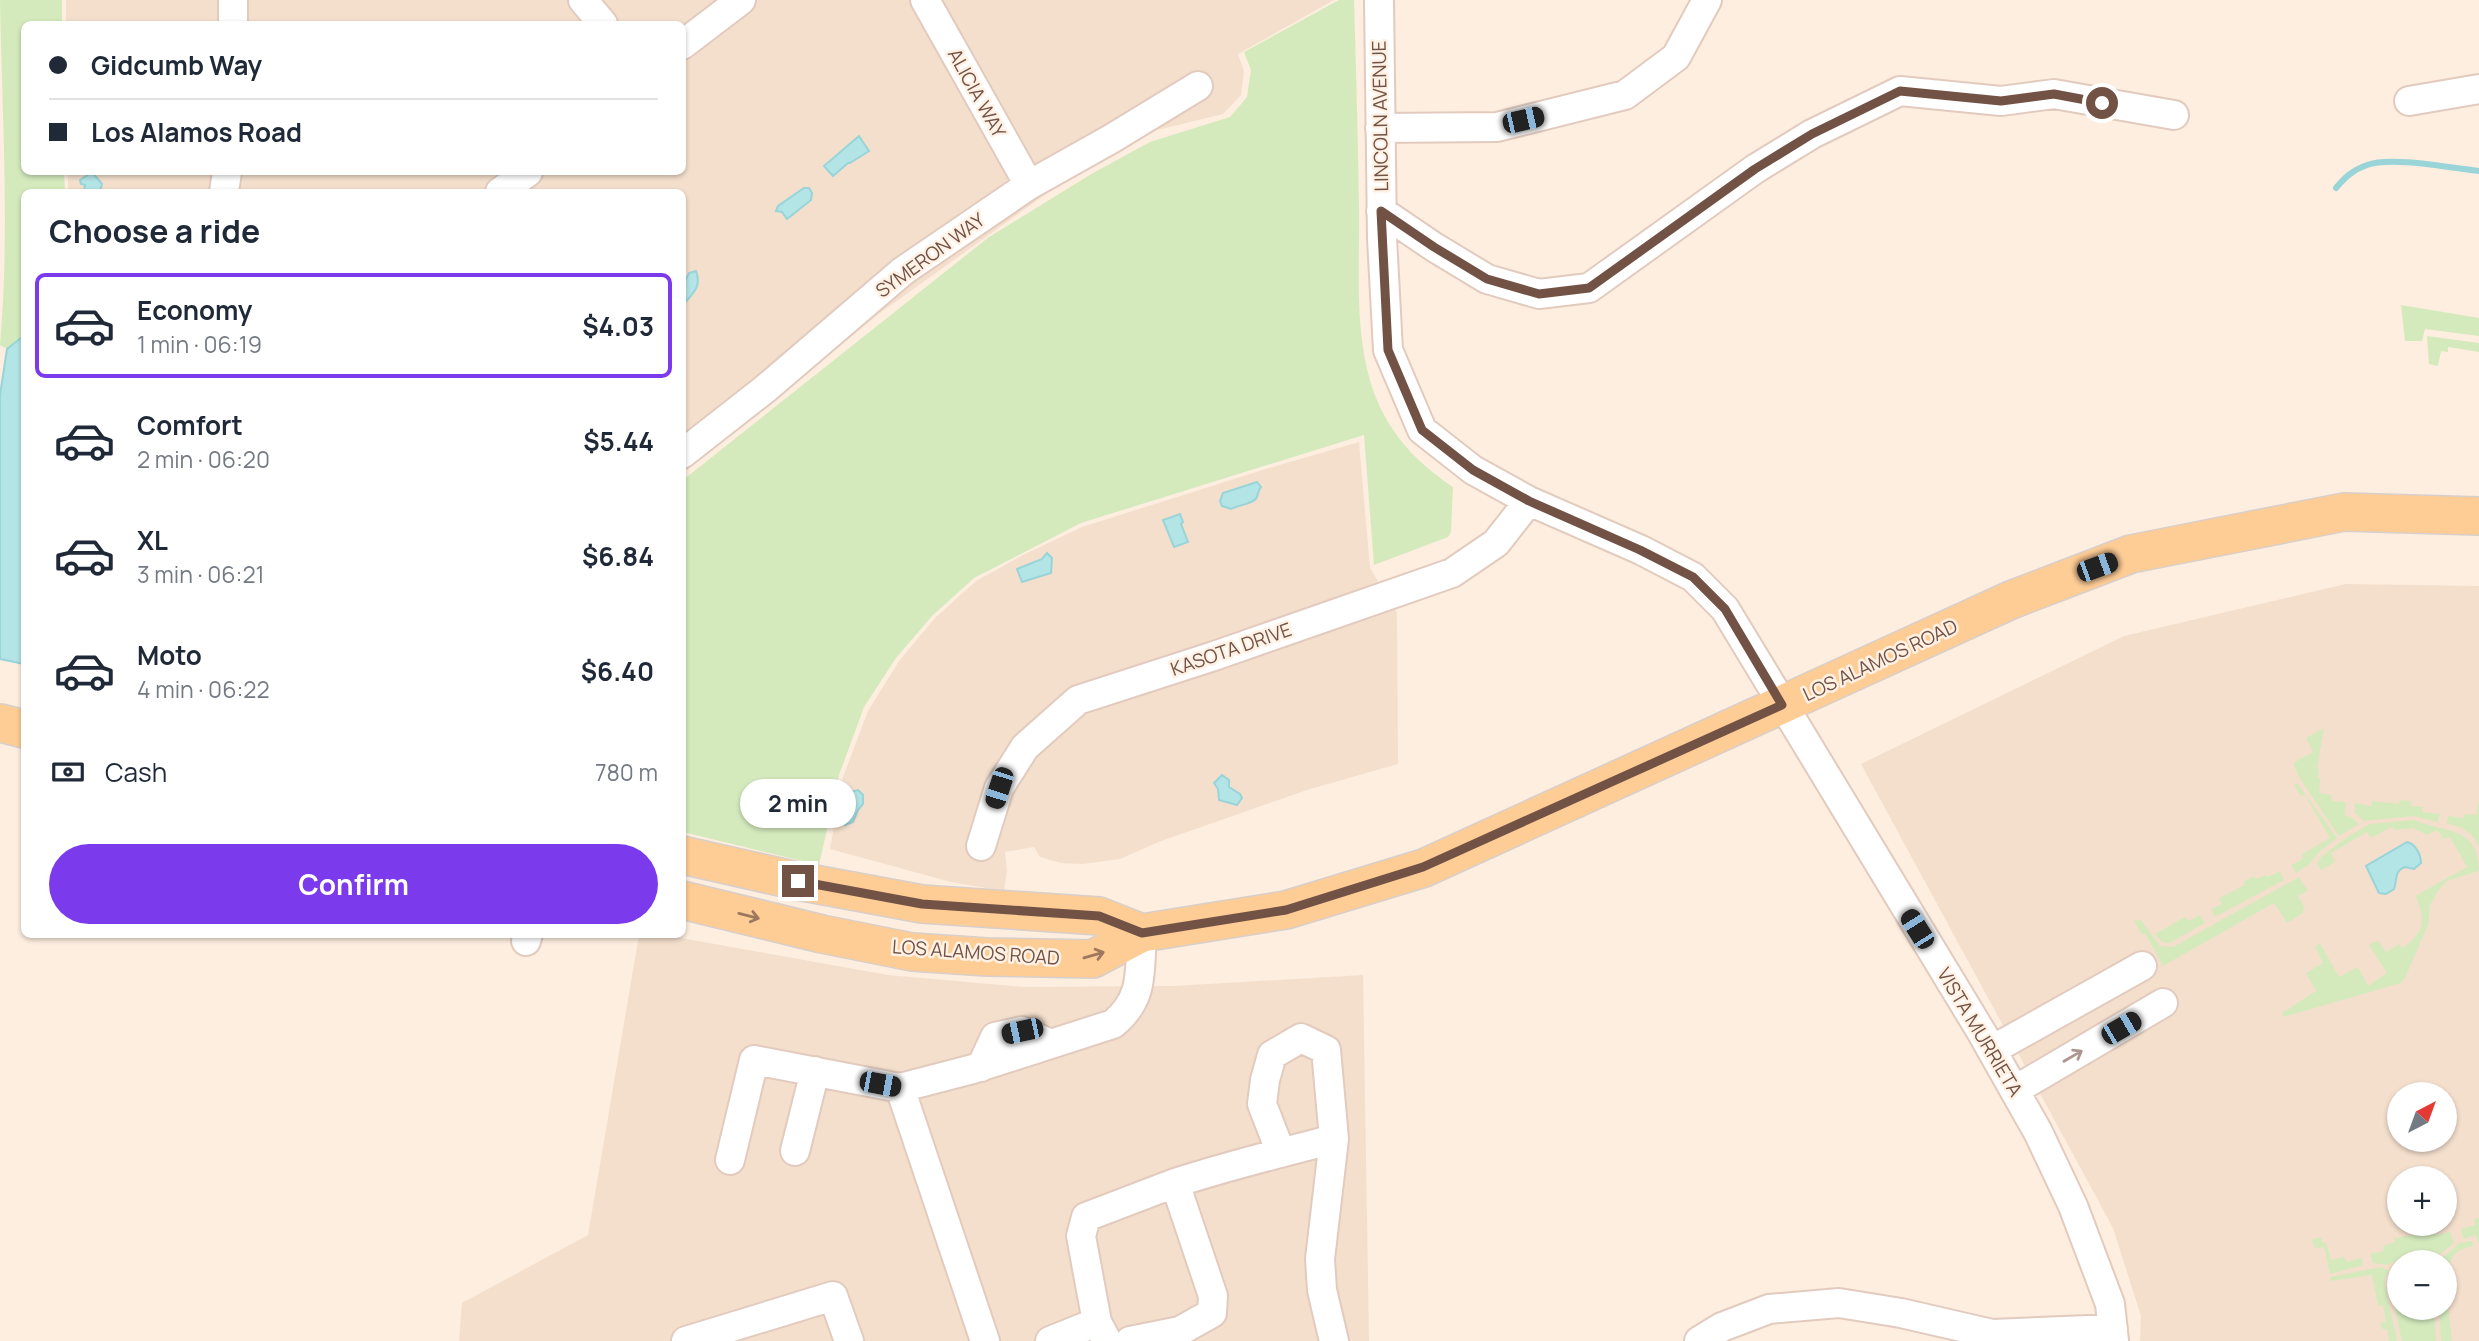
<!DOCTYPE html>
<html lang="en">
<head>
<meta charset="utf-8">
<style>
	body { margin:0; font-family:Manrope,sans-serif; background:#f6f6f7; color:#1f2937; height:100vh; display:flex; flex-direction:column; font-size:26px; white-space:nowrap }
	* { box-sizing:border-box; margin:0 }
	p { font-size:23px; color:#747a83 }
	.icon { flex:none; width:38px; height:38px; fill:none; stroke:currentColor; stroke-width:2; stroke-linecap:round; stroke-linejoin:round }
	.map { position:relative; flex:1; overflow:hidden }
	.drawer { position:absolute; left:21px; top:189px; width:665px; height:749px; display:flex; flex-direction:column; background:#fff; border-radius:10px; box-shadow:0 2px 5px #0004 }
	.drawer>* { flex:none }
	.top-card { position:absolute; left:21px; top:21px; width:665px; height:154px; border-radius:10px; box-shadow:0 2px 5px #0004; display:grid; align-content:center; height:154px; padding:0 28px; background:#fff }
	.needle { width:46px; rotate:41deg }
	.buttons { position:absolute; left:2387px; top:1082px; display:grid; gap:14px }
	.buttons a { display:grid; place-items:center; width:70px; height:70px; border-radius:50%; background:#fff; box-shadow:0 2px 5px #0004; font-size:35px }
	.end { position:absolute; width:32px; height:32px; margin:-16px; border:9px solid #735246; background:#fff; box-shadow:0 0 0 4px #fff }
	.from { border-radius:50% }
	.bubble { position:absolute; height:49px; border-radius:24px; background:#fff; box-shadow:0 2px 5px #0004; font-size:23px; font-weight:700; line-height:49px; text-align:center }
	.car { position:absolute; width:21px; height:42px; margin:-21px -10px; border-radius:9px; box-shadow:0 0 5px 2px #0007; background:linear-gradient(#222 24%,#8ab4d8 0 40%,#222 0 76%,#8ab4d8 0 86%,#222 0) }
	.top-card b { display:flex; align-items:center; gap:24px; height:66px; font-size:26px }
	.top-card b+b { border-top:2px solid #e0e1e3 }
	.top-card i { width:18px; height:18px; background:#1f2937 }
	ul { padding:0; list-style:none }
	li { display:flex; align-items:center; gap:21px; height:105px; margin:0 14px 10px; padding:0 14px; border:4px solid transparent; border-radius:10px }
	li div { flex:1 }
	li b { display:block; font-size:26px }
	li em { font-style:normal; font-weight:700 }
	li.current { border-color:#7c3aed }
	li>.icon { width:63px; height:63px; stroke-width:1.5 }
	h2 { padding:0 28px; font-size:32px; line-height:84px }
	.pay { display:flex; align-items:center; gap:18px; height:77px; padding:0 28px; font-size:26px }
	.pay p { margin-inline-start:auto }
	.action { display:flex; gap:14px; margin-top:auto; padding:14px 28px }
	.action a { flex:1; height:80px; border-radius:42px; background:#7c3aed; color:#fff; font-size:28px; font-weight:700; line-height:80px; text-align:center }
	.map>svg:first-child { display:block }
	.residential { fill:#f4dfcd; fill-rule:evenodd }
	.green { fill:#d4eabd }
	.water { fill:#b3e4e6; stroke:#99d4d8; stroke-width:2 }
	.lines { fill:none; stroke-linecap:round; stroke-linejoin:round }
	.stream { stroke:#99d4d8; stroke-width:6 }
	.minor-casing { stroke:#e2cbbe; stroke-width:32 }
	.major-casing { stroke:#d8cfcb; stroke-width:40 }
	.minor { stroke:#fff; stroke-width:28 }
	.major { stroke:#fecc95; stroke-width:37 }
	.oneway { stroke:#9d775e }
	.oneway2 { stroke:#ab9790 }
	.route { stroke:#735246; stroke-width:9 }
	.labels { text-anchor:middle; stroke-width:5; stroke-linejoin:round; paint-order:stroke }
	.street-label { font-size:19px; fill:#735246; stroke:#fff2e5 }
</style>
</head>
<body>
<div class="map">
<svg width="2479" height="1341" viewBox="0 0 2479 1341">
	<rect width="100%" height="100%" fill="#fdeedf"/>
	<path class="residential" d="M 66,0 L 1334,0 L 1238,54 L 1244,71 L 1241,95 L 1223,114 L 1149,132 L 1053,189 L 880,313 L 683,473 L 682,192 L 68,192 L 68,172 L 682,172 L 682,24 L 66,24 Z
		M 1359,442 L 1370,568 L 1397,613 L 1398,764 L 1307,790 L 1161,841 L 1120,859 L 1083,864 L 1061,863 L 1040,857 L 1034,847 L 1005,852 L 1007,871 L 1004,891 L 951,882 L 830,849 L 843,777 L 868,711 L 899,661 L 935,618 L 976,581 L 1021,556 L 1082,527 L 1269,468 Z
		M 2346,584 L 2479,586 L 2479,1341 L 2140,1341 L 2141,1316 L 2113,1228 L 1861,764 L 2124,636 ZM 2399,1094 L 2445,1094 L 2445,1139 L 2399,1139 ZM 2399,1178 L 2445,1178 L 2445,1223 L 2399,1223 ZM 2399,1262 L 2445,1262 L 2445,1307 L 2399,1307 Z
		M 639,935 L 664,935 L 888,975 L 1024,987 L 1173,986 L 1363,975 L 1369,1341 L 459,1341 L 462,1303 L 588,1235 Z"/>
	<path class="green" d="M 0,0 L 62,0 L 62,24 L 24,24 L 24,172 L 64,172 L 65,192 L 24,192 L 24,339 L 22,338 L 7,349 L 0,345 C 10,231 2,115 0,0 Z
		M 1339,0 L 1354,0 C 1356,70 1358,139 1359,209 C 1360,274 1352,349 1381,409 C 1397,442 1423,467 1453,487 L 1451,532 L 1448,537 L 1374,565 L 1364,435 L 1081,523 L 974,578 L 932,616 L 896,658 L 864,707 L 839,775 L 819,865 L 683,832 L 683,480 L 989,237 L 1093,173 L 1150,142 L 1230,117 L 1247,97 L 1251,70 L 1244,52 Z
		M 2401,305 L 2479,318 L 2479,336 L 2425,329 L 2422,341 L 2405,341 Z
		M 2427,336 L 2479,343 L 2479,352 L 2448,347 L 2448,352 L 2441,351 L 2438,366 L 2429,364 Z
		M 2324,728 L 2317,769 L 2319,769 L 2318,778 L 2320,778 L 2319,793 L 2331,795 L 2332,801 L 2346,802 L 2345,815 L 2351,817 L 2359,824 L 2339,836 L 2300,779 L 2293,763 L 2313,752 L 2306,738 Z
		M 2297,783 L 2337,838 L 2318,853 L 2310,864 L 2296,873 L 2291,865 L 2303,859 L 2302,854 L 2330,838 L 2305,795 L 2301,796 L 2294,785 Z
		M 2479,798 L 2479,846 C 2472,832 2462,826 2447,824 L 2448,816 L 2464,818 L 2465,814 L 2477,815 Z
		M 2400,800 L 2411,801 L 2411,806 L 2423,807 L 2422,812 L 2440,814 L 2437,822 L 2414,816 L 2364,821 L 2355,813 L 2355,803 L 2371,806 L 2373,801 L 2399,804 Z
		M 2414,820 C 2445,833 2479,826 2479,871 L 2447,881 L 2438,891 L 2430,905 L 2428,925 L 2405,978 L 2401,983 L 2283,1017 L 2282,1013 L 2316,991 L 2306,973 L 2323,963 L 2315,947 L 2320,943 L 2339,977 L 2358,967 L 2368,986 L 2387,973 L 2369,945 L 2378,940 L 2386,952 L 2399,944 L 2402,948 C 2424,934 2427,919 2415,896 L 2467,867 L 2450,837 L 2444,839 L 2437,830 L 2427,835 L 2413,828 L 2395,830 L 2392,827 L 2371,838 L 2367,832 L 2331,853 L 2335,862 L 2321,870 L 2317,863 L 2321,857 L 2347,837 L 2370,824 Z
		M 2280,871 L 2284,880 L 2215,917 L 2211,909 L 2222,904 L 2219,898 L 2245,885 L 2243,882 L 2254,876 L 2256,879 L 2266,875 L 2268,877 Z
		M 2299,877 L 2308,891 L 2298,896 L 2305,909 L 2303,910 L 2304,912 L 2287,923 L 2274,903 L 2163,966 L 2145,933 L 2142,935 L 2134,921 L 2141,920 L 2160,946 L 2173,947 Z
		M 2200,915 L 2205,923 L 2170,943 L 2162,942 L 2155,934 L 2185,917 L 2189,921 Z
		M 2479,1218 L 2479,1243 L 2475,1235 L 2463,1239 L 2461,1229 L 2475,1225 L 2474,1219 Z
		M 2434,1232 L 2437,1235 L 2450,1232 L 2454,1243 L 2436,1257 L 2400,1259 L 2388,1265 L 2373,1263 L 2370,1254 L 2384,1251 L 2383,1246 L 2395,1242 L 2394,1238 Z
		M 2321,1237 L 2323,1243 L 2326,1242 L 2331,1260 L 2344,1257 L 2347,1262 L 2362,1258 L 2363,1265 L 2330,1274 L 2324,1247 L 2315,1248 L 2312,1239 Z
		M 2472,1241 L 2473,1246 C 2468,1248 2461,1249 2457,1252 C 2439,1267 2451,1320 2452,1341 L 2441,1341 L 2439,1307 L 2445,1307 L 2445,1262 L 2437,1262 L 2460,1243 Z
		M 2381,1267 L 2389,1271 L 2385,1277 L 2385,1285 L 2397,1341 L 2389,1341 L 2387,1329 L 2382,1329 L 2381,1322 L 2386,1321 L 2383,1305 L 2378,1306 L 2372,1275 L 2331,1281 L 2330,1277 Z
		M 2391,1273 L 2399,1280 L 2399,1307 L 2407,1307 L 2415,1316 L 2421,1314 L 2424,1307 L 2434,1307 L 2436,1341 L 2402,1341 L 2389,1282 Z"/>
	<path class="water" d="M 859,136 L 869,151 L 850,163 L 848,163 L 833,176 L 824,166 Z
		M 92,172 L 102,184 L 100,192 L 84,192 L 85,185 L 81,184 L 80,180 Z
		M 804,188 L 809,188 L 812,193 L 811,200 L 787,219 L 782,212 L 776,211 L 778,206 Z
		M 696,271 C 702,287 693,293 683,305 L 683,285 L 689,273 Z
		M 22,337 L 24,339 L 24,664 L 0,659 L 0,395 L 7,349 Z
		M 1257,482 L 1261,487 C 1258,490 1258,494 1257,497 C 1254,504 1238,505 1231,509 L 1222,506 L 1220,501 L 1223,493 Z
		M 1180,514 L 1183,522 L 1181,524 L 1188,542 L 1174,547 L 1163,520 Z
		M 1047,553 L 1052,558 L 1051,573 L 1022,582 L 1017,569 L 1042,559 Z
		M 1222,775 L 1229,780 L 1229,787 L 1240,794 L 1242,798 L 1237,805 L 1219,800 L 1218,789 L 1214,783 Z
		M 858,790 L 863,795 L 863,804 L 858,810 L 853,822 L 845,825 L 839,818 L 850,792 Z
		M 2407,842 C 2416,844 2421,855 2421,863 L 2414,869 L 2405,867 C 2393,872 2398,879 2394,889 L 2386,894 L 2379,893 L 2366,866 Z"/>
	<g class="lines">
		<path class="stream" d="M 2336,188 C 2345,177 2353,170 2367,165 C 2392,156 2451,168 2479,171"/>
		<defs>
			<path id="minor" d="M 233,0 L 233,24
				M 583,0 L 603,24
				M 925,0 L 1029,185
				M 1379,0 L 1382,238 L 1388,350 L 1422,430 L 1473,470 L 1529,501 L 1641,550 L 1693,577 L 1725,609 L 1982,1033 L 2038,1132 L 2073,1206 L 2110,1304 L 2114,1341
				M 682,45 L 741,0
				M 2409,101 L 2479,89
				M 1380,128 L 1497,127 L 1625,95 L 1676,57 L 1707,0
				M 224,192 L 227,172
				M 500,192 L 528,172
				M 1381,211 L 1434,247 L 1487,279 L 1539,294 L 1589,288 L 1755,169 L 1812,134 L 1900,91 L 2001,101 L 2054,94 L 2174,115
				M 682,454 L 765,389 L 903,271 L 1029,185 L 1111,139 L 1198,86
				M 981,846 L 999,788 L 1025,747 L 1078,700 L 1214,656 L 1452,573 L 1496,543 L 1529,501
				M 526,941 L 528,934
				M 1992,1050 L 2142,966
				M 981,1067 L 995,1037 L 1022,1031 L 1051,1044
				M 900,1088 L 985,1341
				M 2015,1090 L 2163,1003
				M 1334,1139 L 1320,1259 L 1322,1290 L 1334,1341
				M 795,1151 L 815,1071
				M 730,1160 L 754,1060 L 900,1088 L 973,1069 L 1113,1024 C 1145,998 1139,971 1142,933
				M 1175,1183 C 1227,1166 1280,1153 1334,1139 L 1326,1050 L 1301,1038 L 1272,1055 L 1265,1080 L 1262,1104 L 1281,1153
				M 686,1341 L 833,1296 L 849,1341
				M 1050,1341 L 1097,1322
				M 1107,1341 L 1097,1322 L 1081,1236 L 1086,1217 L 1175,1183 L 1213,1296 L 1212,1313 L 1180,1331 L 1130,1341
				M 1699,1341 L 1722,1327 L 1769,1309 L 1839,1303 L 1901,1313 L 1992,1334 L 2113,1329"/>
			<path id="major" d="M 0,723 L 24,729
				M 682,855 L 798,881 L 922,904 L 1099,916 L 1142,933
				M 682,900 L 822,934 L 912,952 L 987,957 L 1093,959 L 1142,933 L 1286,910 L 1424,868 L 2011,600 L 2131,554 L 2344,512 L 2479,516"/>
		</defs>
		<use href="#minor" class="minor-casing"/>
		<use href="#major" class="major-casing"/>
		<use href="#minor" class="minor"/>
		<use href="#major" class="major"/>
	</g>
	<defs><path id="oneway-shaft" d="M-6 0H5M1.5-3L5.5 0L1.5 3" fill="none" stroke-width="1.6" stroke-linecap="round" stroke-linejoin="round" transform="scale(1.75)"/></defs>
	<g class="oneway">
		<use href="#oneway-shaft" transform="translate(749 916) rotate(14)"/>
		<use href="#oneway-shaft" transform="translate(1094 955) rotate(-16)"/>
	</g>
	<use class="oneway2" href="#oneway-shaft" transform="translate(2073 1056) rotate(-30)"/>
	<g class="lines">
		<path class="route" d="M 798,881 L 922,904 L 1099,916 L 1142,933 L 1286,910 L 1423,867 L 1782,705 L 1725,609 L 1693,577 L 1640,550 L 1529,501 L 1473,470 L 1422,430 L 1388,350 L 1381,211 L 1434,247 L 1487,279 L 1539,294 L 1589,288 L 1755,169 L 1812,134 L 1900,91 L 2001,101 L 2054,94 L 2102,103"/>
	</g>
	<g class="labels">
		<g class="street-label">
			<text transform="translate(977 93) rotate(61)" y="7">ALICIA WAY</text>
			<text transform="translate(1380 116) rotate(-91)" y="7">LINCOLN AVENUE</text>
			<text transform="translate(930 255) rotate(-36)" y="7">SYMERON WAY</text>
			<text transform="translate(1231 649) rotate(-19)" y="7">KASOTA DRIVE</text>
			<text transform="translate(1880 660) rotate(-25)" y="7">LOS ALAMOS ROAD</text>
			<text transform="translate(976 952) rotate(4)" y="7">LOS ALAMOS ROAD</text>
			<text transform="translate(1980 1032) rotate(59)" y="7">VISTA MURRIETA</text>
		</g>
	</g>
</svg>
<div class="buttons">
<a><svg class="needle" viewBox="-14 -14 28 28"><path d="M0-13l5 13h-10z" fill="#e53935"/><path d="M0 13l5-13h-10z" fill="#747a83"/></svg></a>
<a>+</a>
<a>−</a>
</div>
<i class="end from" style="left:2102px;top:103px"></i>
<i class="end" style="left:798px;top:881px"></i>
<div class="bubble" style="left:740px;top:779px;width:116px">2 min</div>
<i class="car" style="left:1523px;top:120px;rotate:77deg"></i>
<i class="car" style="left:2097px;top:567px;rotate:70deg"></i>
<i class="car" style="left:999px;top:788px;rotate:198deg"></i>
<i class="car" style="left:1917px;top:929px;rotate:328deg"></i>
<i class="car" style="left:2121px;top:1028px;rotate:60deg"></i>
<i class="car" style="left:1022px;top:1031px;rotate:258deg"></i>
<i class="car" style="left:880px;top:1084px;rotate:101deg"></i>
<div class="top-card">
<b><i class="from"></i>Gidcumb Way</b>
<b><i></i>Los Alamos Road</b>
</div>
<section class="drawer">
<h2>Choose a ride</h2>
<ul>
<li class="current"><svg class="icon" aria-label="car" viewBox="0 0 24 24"><path d="M5 17H2v-5l4-1 3-4h7l3 4 3 1v5h-3M9 17h6M6 11h13"/><circle cx="7" cy="17" r="2"/><circle cx="17" cy="17" r="2"/></svg><div><b>Economy</b><p>1 min · 06:19</p></div><em>$4.03</em></li>
<li><svg class="icon" aria-label="car" viewBox="0 0 24 24"><path d="M5 17H2v-5l4-1 3-4h7l3 4 3 1v5h-3M9 17h6M6 11h13"/><circle cx="7" cy="17" r="2"/><circle cx="17" cy="17" r="2"/></svg><div><b>Comfort</b><p>2 min · 06:20</p></div><em>$5.44</em></li>
<li><svg class="icon" aria-label="car" viewBox="0 0 24 24"><path d="M5 17H2v-5l4-1 3-4h7l3 4 3 1v5h-3M9 17h6M6 11h13"/><circle cx="7" cy="17" r="2"/><circle cx="17" cy="17" r="2"/></svg><div><b>XL</b><p>3 min · 06:21</p></div><em>$6.84</em></li>
<li><svg class="icon" aria-label="car" viewBox="0 0 24 24"><path d="M5 17H2v-5l4-1 3-4h7l3 4 3 1v5h-3M9 17h6M6 11h13"/><circle cx="7" cy="17" r="2"/><circle cx="17" cy="17" r="2"/></svg><div><b>Moto</b><p>4 min · 06:22</p></div><em>$6.40</em></li>
</ul>
<div class="pay"><svg class="icon" aria-label="cash" viewBox="0 0 24 24"><path d="M3 7h18v10H3z"/><circle cx="12" cy="12" r="2"/></svg>Cash<p>780 m</p></div>
<div class="action"><a>Confirm</a></div>
</section>
</div>
</body>
</html>
